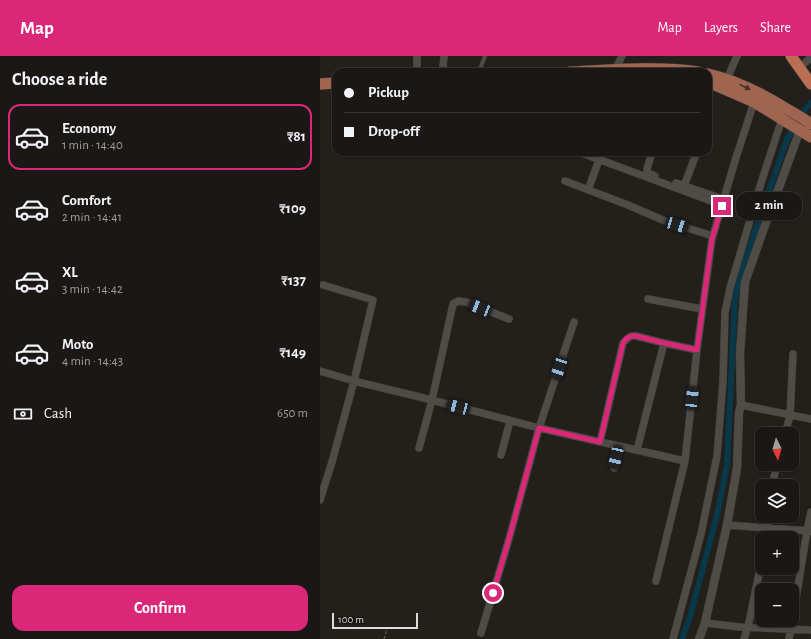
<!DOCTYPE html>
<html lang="en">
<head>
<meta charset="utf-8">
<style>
	body { margin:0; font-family:"Alegreya Sans",sans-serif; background:#272422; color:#f1f3f6; height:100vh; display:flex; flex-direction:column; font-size:15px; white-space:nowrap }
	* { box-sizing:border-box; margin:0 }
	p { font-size:13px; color:#9f9fa0 }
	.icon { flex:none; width:22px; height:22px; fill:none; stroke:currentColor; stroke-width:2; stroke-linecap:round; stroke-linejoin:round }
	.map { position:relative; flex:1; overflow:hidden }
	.details { display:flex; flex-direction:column; background:#1a1714; width:320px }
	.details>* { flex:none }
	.top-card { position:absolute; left:12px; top:12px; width:380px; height:88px; border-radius:12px; box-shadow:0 1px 3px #0004,0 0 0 1px #383634; display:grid; align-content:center; height:88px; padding:0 12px; background:#1a1714 }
	.needle { width:26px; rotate:175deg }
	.tools { position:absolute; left:435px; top:371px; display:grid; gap:8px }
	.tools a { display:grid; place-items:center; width:44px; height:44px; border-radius:8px; background:#1a1714; box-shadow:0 1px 3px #0004,0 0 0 1px #383634; font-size:20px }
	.scale { position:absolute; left:12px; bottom:10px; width:86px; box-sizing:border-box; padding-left:4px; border:2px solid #dedbd8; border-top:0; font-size:11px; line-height:14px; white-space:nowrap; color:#dedbd8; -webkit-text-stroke:3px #191612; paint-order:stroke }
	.end { position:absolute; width:18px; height:18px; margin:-9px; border:5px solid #db2777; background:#fff; box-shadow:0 0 0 2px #fff }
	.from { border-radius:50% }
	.bubble { position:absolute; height:28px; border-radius:12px; background:#1a1714; box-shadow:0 1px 3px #0004,0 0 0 1px #383634; font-size:13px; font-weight:600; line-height:28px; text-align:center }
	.car { position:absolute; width:12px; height:24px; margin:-12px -6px; border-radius:5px; box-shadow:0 0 3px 1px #0007; background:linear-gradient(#222 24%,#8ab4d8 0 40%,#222 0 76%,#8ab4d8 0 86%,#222 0) }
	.top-card b { display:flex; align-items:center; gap:14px; height:38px; font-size:15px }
	.top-card b+b { border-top:1px solid #383634 }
	.top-card i { width:10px; height:10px; background:#f1f3f6 }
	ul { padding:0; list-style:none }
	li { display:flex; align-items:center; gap:12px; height:66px; margin:0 8px 6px; padding:0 4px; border:2px solid transparent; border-radius:12px }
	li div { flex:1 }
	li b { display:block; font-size:15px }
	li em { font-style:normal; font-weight:600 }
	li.current { border-color:#db2777 }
	li>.icon { width:36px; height:36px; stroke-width:1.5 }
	h2 { padding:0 12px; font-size:18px; line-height:48px }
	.pay { display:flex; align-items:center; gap:10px; height:44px; padding:0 12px; font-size:15px }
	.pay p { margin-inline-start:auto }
	.action { display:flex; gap:8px; margin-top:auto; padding:8px 12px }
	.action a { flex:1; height:46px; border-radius:12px; background:#db2777; color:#fff; font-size:16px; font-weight:600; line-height:46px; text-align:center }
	header { display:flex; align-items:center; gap:24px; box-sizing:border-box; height:56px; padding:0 20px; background:#db2777; color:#fff }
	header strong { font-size:19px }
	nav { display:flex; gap:22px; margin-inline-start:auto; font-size:14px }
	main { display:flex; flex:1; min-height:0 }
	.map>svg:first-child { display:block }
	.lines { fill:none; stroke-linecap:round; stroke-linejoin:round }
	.canal { stroke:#093849; stroke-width:6 }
	.service-casing { stroke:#3e3b38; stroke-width:4.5 }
	.minor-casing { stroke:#3e3b38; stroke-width:8 }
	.tertiary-casing { stroke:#3e3b38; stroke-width:9 }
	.primary-casing { stroke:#3e3b38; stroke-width:12 }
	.trunk-casing { stroke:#3e3b38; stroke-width:12 }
	.path { stroke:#6b6763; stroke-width:1; stroke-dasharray:3 2; stroke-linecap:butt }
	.service { stroke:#4f4b46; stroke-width:3.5 }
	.minor { stroke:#4f4b46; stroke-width:7 }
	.tertiary { stroke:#4f4b46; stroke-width:8 }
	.primary { stroke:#9f6550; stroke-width:11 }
	.trunk { stroke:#ba6e53; stroke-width:11 }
	.oneway { fill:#412e25 }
	.route { stroke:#db2777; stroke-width:5 }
</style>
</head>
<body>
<header>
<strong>Map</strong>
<nav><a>Map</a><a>Layers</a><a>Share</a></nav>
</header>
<main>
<section class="details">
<h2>Choose a ride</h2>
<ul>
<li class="current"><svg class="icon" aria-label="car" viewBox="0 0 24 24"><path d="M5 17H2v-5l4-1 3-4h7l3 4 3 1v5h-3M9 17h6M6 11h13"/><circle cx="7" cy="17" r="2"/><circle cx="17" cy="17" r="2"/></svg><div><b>Economy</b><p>1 min · 14:40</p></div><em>₹81</em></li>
<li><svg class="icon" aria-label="car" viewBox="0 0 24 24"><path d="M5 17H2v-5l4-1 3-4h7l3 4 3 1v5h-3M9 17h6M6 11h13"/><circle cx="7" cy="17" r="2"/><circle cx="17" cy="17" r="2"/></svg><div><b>Comfort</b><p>2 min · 14:41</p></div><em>₹109</em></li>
<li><svg class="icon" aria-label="car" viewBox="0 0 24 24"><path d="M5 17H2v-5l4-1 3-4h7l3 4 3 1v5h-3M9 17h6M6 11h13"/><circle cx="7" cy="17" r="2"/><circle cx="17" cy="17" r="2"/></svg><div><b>XL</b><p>3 min · 14:42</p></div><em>₹137</em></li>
<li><svg class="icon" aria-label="car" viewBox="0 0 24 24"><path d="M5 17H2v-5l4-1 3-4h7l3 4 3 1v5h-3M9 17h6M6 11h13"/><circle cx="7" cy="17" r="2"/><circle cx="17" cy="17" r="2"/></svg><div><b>Moto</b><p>4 min · 14:43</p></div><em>₹149</em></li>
</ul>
<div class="pay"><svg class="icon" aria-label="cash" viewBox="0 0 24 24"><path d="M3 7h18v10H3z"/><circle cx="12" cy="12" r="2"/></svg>Cash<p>650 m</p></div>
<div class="action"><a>Confirm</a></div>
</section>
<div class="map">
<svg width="491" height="583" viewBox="0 0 491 583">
	<rect width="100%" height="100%" fill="#231f1b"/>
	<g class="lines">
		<path class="canal" d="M 362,583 L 370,561 L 398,455 L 407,409 L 415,242 L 422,214 L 467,83 L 486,52 L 491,47"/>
		<defs>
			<path id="service" d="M 159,16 L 165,0"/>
			<path id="minor" d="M 485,7 L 491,1
				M 295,14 L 302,0
				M 97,16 L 97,0
				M 123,16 L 123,11 L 124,0
				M 407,23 L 417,0
				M 259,96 L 402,149
				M 332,96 L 327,113 L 328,117 L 335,120
				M 245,125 L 308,149 L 345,165 L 393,180
				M 356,127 L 403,143
				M 364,130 L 375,101
				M 268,134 L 279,104
				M 328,243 L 382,253
				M 0,315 L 34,325 L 53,244 L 3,229
				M 421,349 L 491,363
				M 465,378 L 470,360 L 473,298
				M 280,386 L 303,287 L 307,283 L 311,280 L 316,280 L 344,287 L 377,294
				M 99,392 L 112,344 L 133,248 L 138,245 L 146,246 L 189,263
				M 317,394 L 344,287
				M 181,399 L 190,365
				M 294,412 L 299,390
				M 452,430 L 457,408
				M 0,444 L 12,406 L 34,325 L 112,344 L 219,372 L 254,266
				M 407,469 L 491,475
				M 446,482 L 449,460
				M 336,525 L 365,405
				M 385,567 L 420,571 L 491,574
				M 161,577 L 189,483 L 219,372 L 365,405 L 377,294 L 392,183 L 415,105 L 434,46
				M 353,583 L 381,478 L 397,400 L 403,325 L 405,257 L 410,232 L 441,127 L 462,63
				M 424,583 L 428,571 L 442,503
				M 469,583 L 471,573 L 487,475 L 491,456"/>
			<path id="tertiary" d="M 379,583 L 385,567 L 407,469 L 417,412 L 419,356 L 421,349 L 420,298 L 423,254 L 425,226 L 443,175 L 480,74"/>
			<path id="primary" d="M 250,16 C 292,14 336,10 378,16
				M 388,18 C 415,24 441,37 465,52 C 474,57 483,62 491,68
				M 388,27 L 395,29 L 434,46 L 491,81
				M 0,28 L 16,27"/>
			<path id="trunk" d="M 471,0 L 491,28"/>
		</defs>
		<use href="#service" class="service-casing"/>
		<use href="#minor" class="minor-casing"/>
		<use href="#tertiary" class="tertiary-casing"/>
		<use href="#primary" class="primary-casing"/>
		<use href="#trunk" class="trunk-casing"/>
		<path class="path" d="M 64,583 L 67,573"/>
		<use href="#service" class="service"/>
		<use href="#minor" class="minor"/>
		<use href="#tertiary" class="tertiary"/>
		<use href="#primary" class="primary"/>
		<use href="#trunk" class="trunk"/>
	</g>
	<defs><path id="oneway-solid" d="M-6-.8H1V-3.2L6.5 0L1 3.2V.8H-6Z"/></defs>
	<use class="oneway" href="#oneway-solid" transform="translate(425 31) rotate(26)"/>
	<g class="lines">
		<path class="route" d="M 173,537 L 189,483 L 219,372 L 280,386 L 303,287 L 306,283 L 311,280 L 316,280 L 344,287 L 377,294 L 392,183 L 402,150"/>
	</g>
</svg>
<div class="tools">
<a><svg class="needle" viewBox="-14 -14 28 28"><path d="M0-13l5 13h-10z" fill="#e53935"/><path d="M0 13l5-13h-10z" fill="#9f9fa0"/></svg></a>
<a><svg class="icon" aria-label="layers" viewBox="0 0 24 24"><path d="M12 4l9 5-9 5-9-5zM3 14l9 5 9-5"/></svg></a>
<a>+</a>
<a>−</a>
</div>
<div class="scale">100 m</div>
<i class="end from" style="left:173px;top:537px"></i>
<i class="end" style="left:402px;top:150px"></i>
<div class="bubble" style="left:416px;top:136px;width:66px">2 min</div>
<i class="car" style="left:357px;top:169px;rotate:107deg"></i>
<i class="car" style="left:160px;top:252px;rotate:292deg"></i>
<i class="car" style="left:239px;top:312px;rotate:198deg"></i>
<i class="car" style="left:372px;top:342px;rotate:6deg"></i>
<i class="car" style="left:138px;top:351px;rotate:285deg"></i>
<i class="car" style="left:296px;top:401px;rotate:193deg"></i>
<div class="top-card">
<b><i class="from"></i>Pickup</b>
<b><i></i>Drop-off</b>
</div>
</div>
</main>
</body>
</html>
